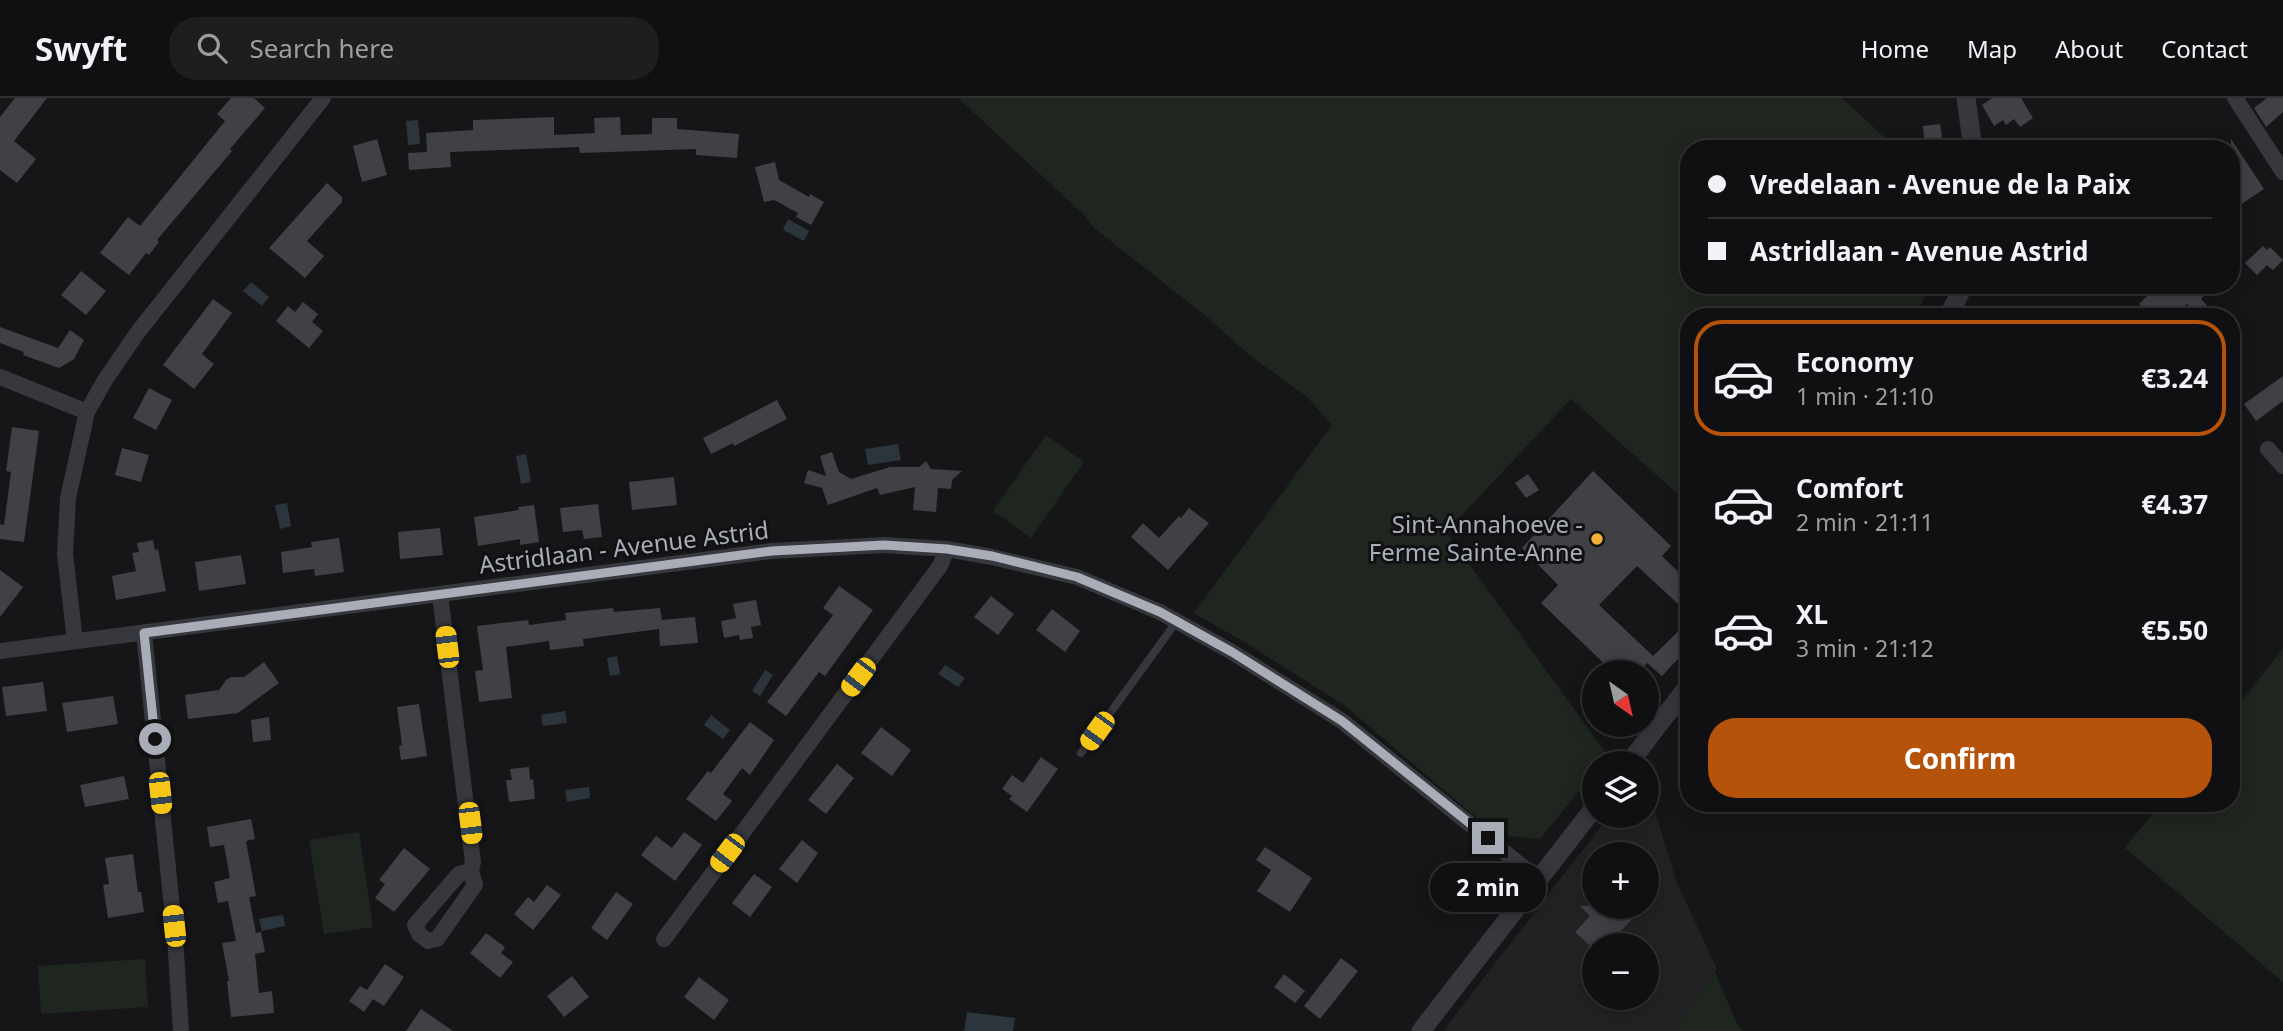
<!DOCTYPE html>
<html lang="en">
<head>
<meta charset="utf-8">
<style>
	body { margin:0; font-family:"Noto Sans",sans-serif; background:#1e1e20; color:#f1f3f6; height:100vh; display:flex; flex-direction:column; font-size:26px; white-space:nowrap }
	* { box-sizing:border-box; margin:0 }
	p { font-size:23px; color:#9c9d9f }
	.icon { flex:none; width:38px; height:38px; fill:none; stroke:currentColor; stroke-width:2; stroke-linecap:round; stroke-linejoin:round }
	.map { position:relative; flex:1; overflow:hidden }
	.drawer { position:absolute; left:1680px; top:210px; width:560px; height:504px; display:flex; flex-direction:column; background:#101012; border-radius:28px; box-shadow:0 4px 18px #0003,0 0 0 2px #303032 }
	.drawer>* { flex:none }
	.top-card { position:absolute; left:1680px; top:42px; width:560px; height:154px; border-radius:28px; box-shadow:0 4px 18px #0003,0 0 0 2px #303032; display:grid; align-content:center; height:154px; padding:0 28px; background:#101012 }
	.needle { width:46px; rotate:146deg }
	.buttons { position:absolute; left:1582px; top:562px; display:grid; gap:14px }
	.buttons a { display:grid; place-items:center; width:77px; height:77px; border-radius:50%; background:#101012; box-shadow:0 4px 18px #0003,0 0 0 2px #303032; font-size:35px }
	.end { position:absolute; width:32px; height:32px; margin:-16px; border:9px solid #a8adb8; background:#111; box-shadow:0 0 0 4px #111 }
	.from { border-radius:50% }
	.bubble { position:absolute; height:49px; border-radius:24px; background:#101012; box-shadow:0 4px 18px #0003,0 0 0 2px #303032; font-size:23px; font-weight:700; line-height:49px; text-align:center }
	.car { position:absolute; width:21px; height:42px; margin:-21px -10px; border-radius:9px; box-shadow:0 0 5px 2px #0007; background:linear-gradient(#f5c518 24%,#345 0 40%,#f5c518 0 76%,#345 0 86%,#f5c518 0) }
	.top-card b { display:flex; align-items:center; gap:24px; height:66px; font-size:26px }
	.top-card b+b { border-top:2px solid #303032 }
	.top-card i { width:18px; height:18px; background:#f1f3f6 }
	ul { padding:12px 0 0; list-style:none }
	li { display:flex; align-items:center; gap:21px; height:116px; margin:0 14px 10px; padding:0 14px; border:4px solid transparent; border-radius:28px }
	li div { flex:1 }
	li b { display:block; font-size:26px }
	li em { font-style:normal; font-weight:700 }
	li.current { border-color:#b45309 }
	li>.icon { width:63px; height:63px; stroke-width:1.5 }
	.action { display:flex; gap:14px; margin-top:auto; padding:14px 28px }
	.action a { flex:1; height:80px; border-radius:28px; background:#b45309; color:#fff; font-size:28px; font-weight:700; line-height:80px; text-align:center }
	header { display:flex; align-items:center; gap:42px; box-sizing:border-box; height:98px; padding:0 35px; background:#101012; border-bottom:2px solid #303032 }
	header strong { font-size:33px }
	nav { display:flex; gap:38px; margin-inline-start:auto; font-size:24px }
	.search { width:490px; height:63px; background:#1e1e20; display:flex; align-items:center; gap:18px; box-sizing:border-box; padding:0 24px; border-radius:28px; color:#9c9d9f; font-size:26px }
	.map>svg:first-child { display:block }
	.built { fill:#222225; fill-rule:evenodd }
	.green { fill:#1e261f }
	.water { fill:#2c353c }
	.building { fill:#404145 }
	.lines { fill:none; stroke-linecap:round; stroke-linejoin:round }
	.service { stroke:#37383d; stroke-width:8 }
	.minor { stroke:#37383d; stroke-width:16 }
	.tertiary { stroke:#37383d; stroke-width:19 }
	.route { stroke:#a8adb8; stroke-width:9 }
	.poi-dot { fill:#f2b134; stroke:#111113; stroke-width:2.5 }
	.labels { text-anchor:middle; stroke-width:6; stroke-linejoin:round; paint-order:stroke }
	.poi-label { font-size:24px; fill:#a8adb8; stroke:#111113; text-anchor:end }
	.street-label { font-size:24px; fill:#a8adb8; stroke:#111113 }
</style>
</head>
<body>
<header>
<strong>Swyft</strong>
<div class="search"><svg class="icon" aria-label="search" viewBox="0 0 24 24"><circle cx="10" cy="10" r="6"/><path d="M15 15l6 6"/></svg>Search here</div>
<nav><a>Home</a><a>Map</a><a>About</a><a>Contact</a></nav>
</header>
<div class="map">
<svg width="2283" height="933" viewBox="0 0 2283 933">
	<rect width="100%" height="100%" fill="#161618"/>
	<path class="built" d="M 1647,687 L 1677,785 L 1717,871 L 1675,933 L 1443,933 L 1609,718 L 1647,718 ZM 1594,756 L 1647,756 L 1647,808 L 1594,808 ZM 1594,847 L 1647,847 L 1647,900 L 1594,900 Z"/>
	<path class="green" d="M 958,0 L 1842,0 L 1897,51 L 1689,51 L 1689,187 L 1930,187 L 1916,219 L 1689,219 L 1689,406 L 1571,301 L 1446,434 L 1608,658 L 1602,665 L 1594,665 L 1594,675 L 1540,741 L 1497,737 L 1345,608 L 1254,550 L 1194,515 L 1332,327 L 1306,298 L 1249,257 L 1206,218 L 1094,130 L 1083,116 Z
		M 1046,337 L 1084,364 L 1031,440 L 993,413 Z
		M 2283,551 L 2283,884 L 2125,750 L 2161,705 L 2231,705 L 2231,616 Z
		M 359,734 L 373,829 L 324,836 L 309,742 Z
		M 145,861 L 148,909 L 41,916 L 38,868 Z
		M 1715,874 L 1736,924 L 1743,933 L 1674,933 Z"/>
	<path class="water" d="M 418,22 L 420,46 L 408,47 L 406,23 Z
		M 788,121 L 809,133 L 804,143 L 783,132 Z
		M 251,184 L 269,199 L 262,208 L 243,193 Z
		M 898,346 L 901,362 L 868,367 L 865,351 Z
		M 526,356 L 531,384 L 521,386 L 516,358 Z
		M 287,405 L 291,428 L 280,431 L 275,407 Z
		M 617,558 L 620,576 L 610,578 L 607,560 Z
		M 945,567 L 965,580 L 958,589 L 938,576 Z
		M 765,572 L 773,577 L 760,598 L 752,593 Z
		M 565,613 L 567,625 L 543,628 L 541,617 Z
		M 711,617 L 730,632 L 723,641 L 704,627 Z
		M 589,689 L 590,700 L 567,704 L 565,692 Z
		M 283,817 L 285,828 L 262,833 L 259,821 Z
		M 967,914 L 1015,920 L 1013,933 L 964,933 Z"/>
	<path class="building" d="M 15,0 L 47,0 L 14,43 L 36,61 L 17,85 L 0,72 L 0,19 Z
		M 231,0 L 254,0 L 265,10 L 230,51 L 232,53 L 157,142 L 159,144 L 149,157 L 146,155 L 129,177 L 100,155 L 128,119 L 140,128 L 225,23 L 217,16 Z
		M 1992,0 L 2021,0 L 2033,20 L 2020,29 L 2014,21 L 2006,27 L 2003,22 L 1994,28 L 1982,7 Z
		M 2267,0 L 2283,0 L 2283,14 L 2266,29 L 2254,10 Z
		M 554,19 L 554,37 L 595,35 L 594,20 L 620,19 L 621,37 L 652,36 L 652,20 L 677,20 L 677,31 L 739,36 L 737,60 L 696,57 L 696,51 L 580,55 L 579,49 L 502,52 L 450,54 L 451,69 L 409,72 L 408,55 L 427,54 L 426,35 L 473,32 L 473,22 Z
		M 1940,26 L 1943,46 L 1925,48 L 1923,28 Z
		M 377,41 L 387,77 L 362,84 L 353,48 Z
		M 2231,41 L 2264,91 L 2240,107 L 2231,95 Z
		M 775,64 L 779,82 L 809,99 L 810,96 L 824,104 L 811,127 L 796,119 L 798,115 L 774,102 L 764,104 L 755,69 Z
		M 327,85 L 342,99 L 342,104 L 307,143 L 324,158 L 305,180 L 269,150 Z
		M 2263,148 L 2267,152 L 2270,149 L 2283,162 L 2273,172 L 2267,167 L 2257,177 L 2245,165 Z
		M 81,173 L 106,193 L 86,217 L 61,197 Z
		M 2158,187 L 2214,187 L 2201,201 L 2218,219 L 2200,219 L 2187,206 L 2174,219 L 2152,219 L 2139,206 Z
		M 213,201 L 232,215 L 202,256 L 214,266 L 194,291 L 163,267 Z
		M 303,204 L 318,216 L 312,224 L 323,233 L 309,250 L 276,223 L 288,208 L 295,214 Z
		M 0,229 L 58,250 L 70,232 L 84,242 L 74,261 L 59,270 L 23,257 L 24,254 L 0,245 Z
		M 2283,278 L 2283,303 L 2256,323 L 2244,306 Z
		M 149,290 L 172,302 L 156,332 L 133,320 Z
		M 777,302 L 787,321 L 734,348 L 733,345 L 711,356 L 703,340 Z
		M 12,329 L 39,333 L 24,444 L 0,441 L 0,426 L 4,427 L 11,374 L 6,373 Z
		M 122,350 L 149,357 L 141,384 L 115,377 Z
		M 832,354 L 839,374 L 851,381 L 890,369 L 919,369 L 926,363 L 931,371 L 962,373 L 952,382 L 951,391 L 938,390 L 936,414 L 913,412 L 915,389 L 880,397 L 877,390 L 828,407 L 822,390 L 804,385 L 808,372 L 826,378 L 820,358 Z
		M 1593,373 L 1671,448 L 1662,458 L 1689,484 L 1689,516 L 1637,468 L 1599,507 L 1653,558 L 1689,523 L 1689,549 L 1662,578 L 1647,565 L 1639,574 L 1613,574 L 1541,505 L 1558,487 L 1522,450 Z
		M 1528,376 L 1539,392 L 1526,400 L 1515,385 Z
		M 674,379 L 677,407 L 632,412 L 629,384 Z
		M 598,406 L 602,439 L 584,441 L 582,432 L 563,434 L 560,410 Z
		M 534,407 L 539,444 L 520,447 L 520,441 L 478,448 L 474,419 L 519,412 L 518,409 Z
		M 1189,410 L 1209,425 L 1168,472 L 1131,439 L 1143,425 L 1159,440 L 1179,418 L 1181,420 Z
		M 440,430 L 443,457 L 400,461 L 398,434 Z
		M 339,440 L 344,474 L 315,478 L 314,471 L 283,475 L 281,454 L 312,449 L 311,444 Z
		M 153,442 L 155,452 L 158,451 L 166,493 L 116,502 L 112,478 L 136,473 L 132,455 L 139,454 L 137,445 Z
		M 241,457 L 246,486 L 199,493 L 195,464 Z
		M 0,472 L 23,489 L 0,519 Z
		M 839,488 L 873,512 L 825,578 L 819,574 L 786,618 L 767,604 L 833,517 L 823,510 Z
		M 991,498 L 1014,516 L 998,537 L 974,519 Z
		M 756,502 L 761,527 L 751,529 L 753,540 L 740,542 L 739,537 L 724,540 L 721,523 L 736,520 L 733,506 Z
		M 613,510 L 614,514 L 660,510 L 662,522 L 695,519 L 698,545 L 660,548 L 659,531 L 583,541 L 584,548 L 550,552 L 549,543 L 506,549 L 512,600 L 479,604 L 475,573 L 483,572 L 477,528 L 528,522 L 529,527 L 566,522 L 565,515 Z
		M 1052,511 L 1080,533 L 1065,554 L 1036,532 Z
		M 264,564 L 279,585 L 238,615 L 188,621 L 185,597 L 219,592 L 226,582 L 231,579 L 244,579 Z
		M 43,584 L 47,613 L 6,618 L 2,589 Z
		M 113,598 L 118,626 L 67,634 L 62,605 Z
		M 419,606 L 427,658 L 401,662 L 399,648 L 402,647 L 397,609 Z
		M 269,619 L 271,642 L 253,644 L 251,622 Z
		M 750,624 L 774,642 L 750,677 L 742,670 L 723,696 L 732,703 L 716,723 L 686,701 L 708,673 L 711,675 Z
		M 881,629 L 911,652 L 892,678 L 861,655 Z
		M 1041,659 L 1058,671 L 1027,714 L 1009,701 L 1012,698 L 1002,691 L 1012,677 L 1023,685 Z
		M 837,666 L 854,680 L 826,716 L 808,702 Z
		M 529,669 L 530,682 L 533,681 L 535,701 L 509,704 L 506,682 L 512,682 L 510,671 Z
		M 124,678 L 129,701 L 85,709 L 80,687 Z
		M 251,721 L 255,741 L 246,743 L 256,798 L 249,799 L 256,835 L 261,834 L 265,854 L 255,856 L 259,895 L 272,893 L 274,915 L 231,919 L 227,883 L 229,883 L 222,845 L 236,843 L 228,803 L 218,805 L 214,784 L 230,780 L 224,747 L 210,749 L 207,729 Z
		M 684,734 L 702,747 L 675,783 L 641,757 L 656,738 L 672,750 Z
		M 802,742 L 818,755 L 797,785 L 779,771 Z
		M 1265,749 L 1312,780 L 1290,814 L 1257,793 L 1271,772 L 1256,762 Z
		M 404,750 L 430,771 L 394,814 L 375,800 L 385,786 L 379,782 Z
		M 133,756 L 138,794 L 141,794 L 144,814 L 108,820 L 103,787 L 109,786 L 105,760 Z
		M 754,776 L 772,789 L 750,819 L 732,805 Z
		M 547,787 L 561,797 L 533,832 L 514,816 L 528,799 L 534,804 Z
		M 616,794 L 633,806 L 607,842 L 591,830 Z
		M 1580,808 L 1644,808 L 1608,847 L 1589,847 L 1575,834 L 1590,818 Z
		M 486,835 L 505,849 L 501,855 L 513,864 L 500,880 L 470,855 Z
		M 1341,860 L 1358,873 L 1320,921 L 1304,908 Z
		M 385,866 L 404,879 L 384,908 L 373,901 L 364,914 L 349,903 L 360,888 L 367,892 Z
		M 1284,876 L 1305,893 L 1295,905 L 1274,889 Z
		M 572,878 L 589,899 L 564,919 L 547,898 Z
		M 699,879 L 729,902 L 714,922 L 684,899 Z
		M 421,911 L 453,933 L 406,933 Z"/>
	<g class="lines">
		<path class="service" d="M 1081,655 L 1177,523"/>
		<path class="minor" d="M 2235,0 L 2283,74
			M 0,279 L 87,314
			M 2268,351 L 2283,368
			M 440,497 L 473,764 L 471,773 L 459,776 L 415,827 L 419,836 L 428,843 L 437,841 L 475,787 L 471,773
			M 144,535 L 175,839 L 181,933
			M 75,543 L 65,456 L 68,400 L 87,314 L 105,282 L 138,234 L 323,0
			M 0,553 L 772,453 L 884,447 L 947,451 L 992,459 L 1077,479 L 1160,514 L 1232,554 L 1342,623 L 1539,782
			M 664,841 L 940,468 L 947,451"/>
		<path class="tertiary" d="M 1966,0 L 1973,51
			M 1948,219 L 1964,187
			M 1629,665 L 1689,587
			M 1421,933 L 1594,710"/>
	</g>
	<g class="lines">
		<path class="route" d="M 155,641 L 144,535 L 772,453 L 884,447 L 947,451 L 992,458 L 1077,479 L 1160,514 L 1232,554 L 1342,623 L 1488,740"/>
	</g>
	<circle class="poi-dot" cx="1597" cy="441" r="7"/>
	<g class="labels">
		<g class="poi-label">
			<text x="1583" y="435">Sint-Annahoeve -<tspan x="1583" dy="28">Ferme Sainte-Anne</tspan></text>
		</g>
		<g class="street-label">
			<text transform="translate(624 450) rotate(-7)" y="8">Astridlaan - Avenue Astrid</text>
		</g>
	</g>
</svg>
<div class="buttons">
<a><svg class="needle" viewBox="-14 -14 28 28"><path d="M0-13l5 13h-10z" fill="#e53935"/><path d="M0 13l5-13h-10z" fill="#9c9d9f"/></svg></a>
<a><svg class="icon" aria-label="layers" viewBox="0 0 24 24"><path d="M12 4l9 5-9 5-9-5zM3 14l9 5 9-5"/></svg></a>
<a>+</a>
<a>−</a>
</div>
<i class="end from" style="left:155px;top:641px"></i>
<i class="end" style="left:1488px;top:740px"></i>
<div class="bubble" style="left:1430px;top:765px;width:116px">2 min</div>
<i class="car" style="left:447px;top:549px;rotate:353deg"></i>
<i class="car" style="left:858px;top:579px;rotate:217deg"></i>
<i class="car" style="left:1097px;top:633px;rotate:216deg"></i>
<i class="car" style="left:160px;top:695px;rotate:174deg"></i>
<i class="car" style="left:470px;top:725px;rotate:173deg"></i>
<i class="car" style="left:727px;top:755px;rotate:217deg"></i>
<i class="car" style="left:174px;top:828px;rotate:354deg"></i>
<div class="top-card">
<b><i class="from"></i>Vredelaan - Avenue de la Paix</b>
<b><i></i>Astridlaan - Avenue Astrid</b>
</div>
<section class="drawer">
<ul>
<li class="current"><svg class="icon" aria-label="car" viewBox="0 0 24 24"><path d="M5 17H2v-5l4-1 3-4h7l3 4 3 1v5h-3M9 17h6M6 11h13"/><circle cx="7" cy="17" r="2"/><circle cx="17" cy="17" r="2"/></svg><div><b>Economy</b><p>1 min · 21:10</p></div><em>€3.24</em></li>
<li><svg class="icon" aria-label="car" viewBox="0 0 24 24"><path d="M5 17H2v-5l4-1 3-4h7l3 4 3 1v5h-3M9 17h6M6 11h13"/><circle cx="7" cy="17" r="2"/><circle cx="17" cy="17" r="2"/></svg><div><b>Comfort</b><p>2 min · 21:11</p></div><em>€4.37</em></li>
<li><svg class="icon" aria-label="car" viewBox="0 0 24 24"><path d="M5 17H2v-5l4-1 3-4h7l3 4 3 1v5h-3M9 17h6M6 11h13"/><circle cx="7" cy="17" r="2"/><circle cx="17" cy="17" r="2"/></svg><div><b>XL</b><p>3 min · 21:12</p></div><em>€5.50</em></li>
</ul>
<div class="action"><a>Confirm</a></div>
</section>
</div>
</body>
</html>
